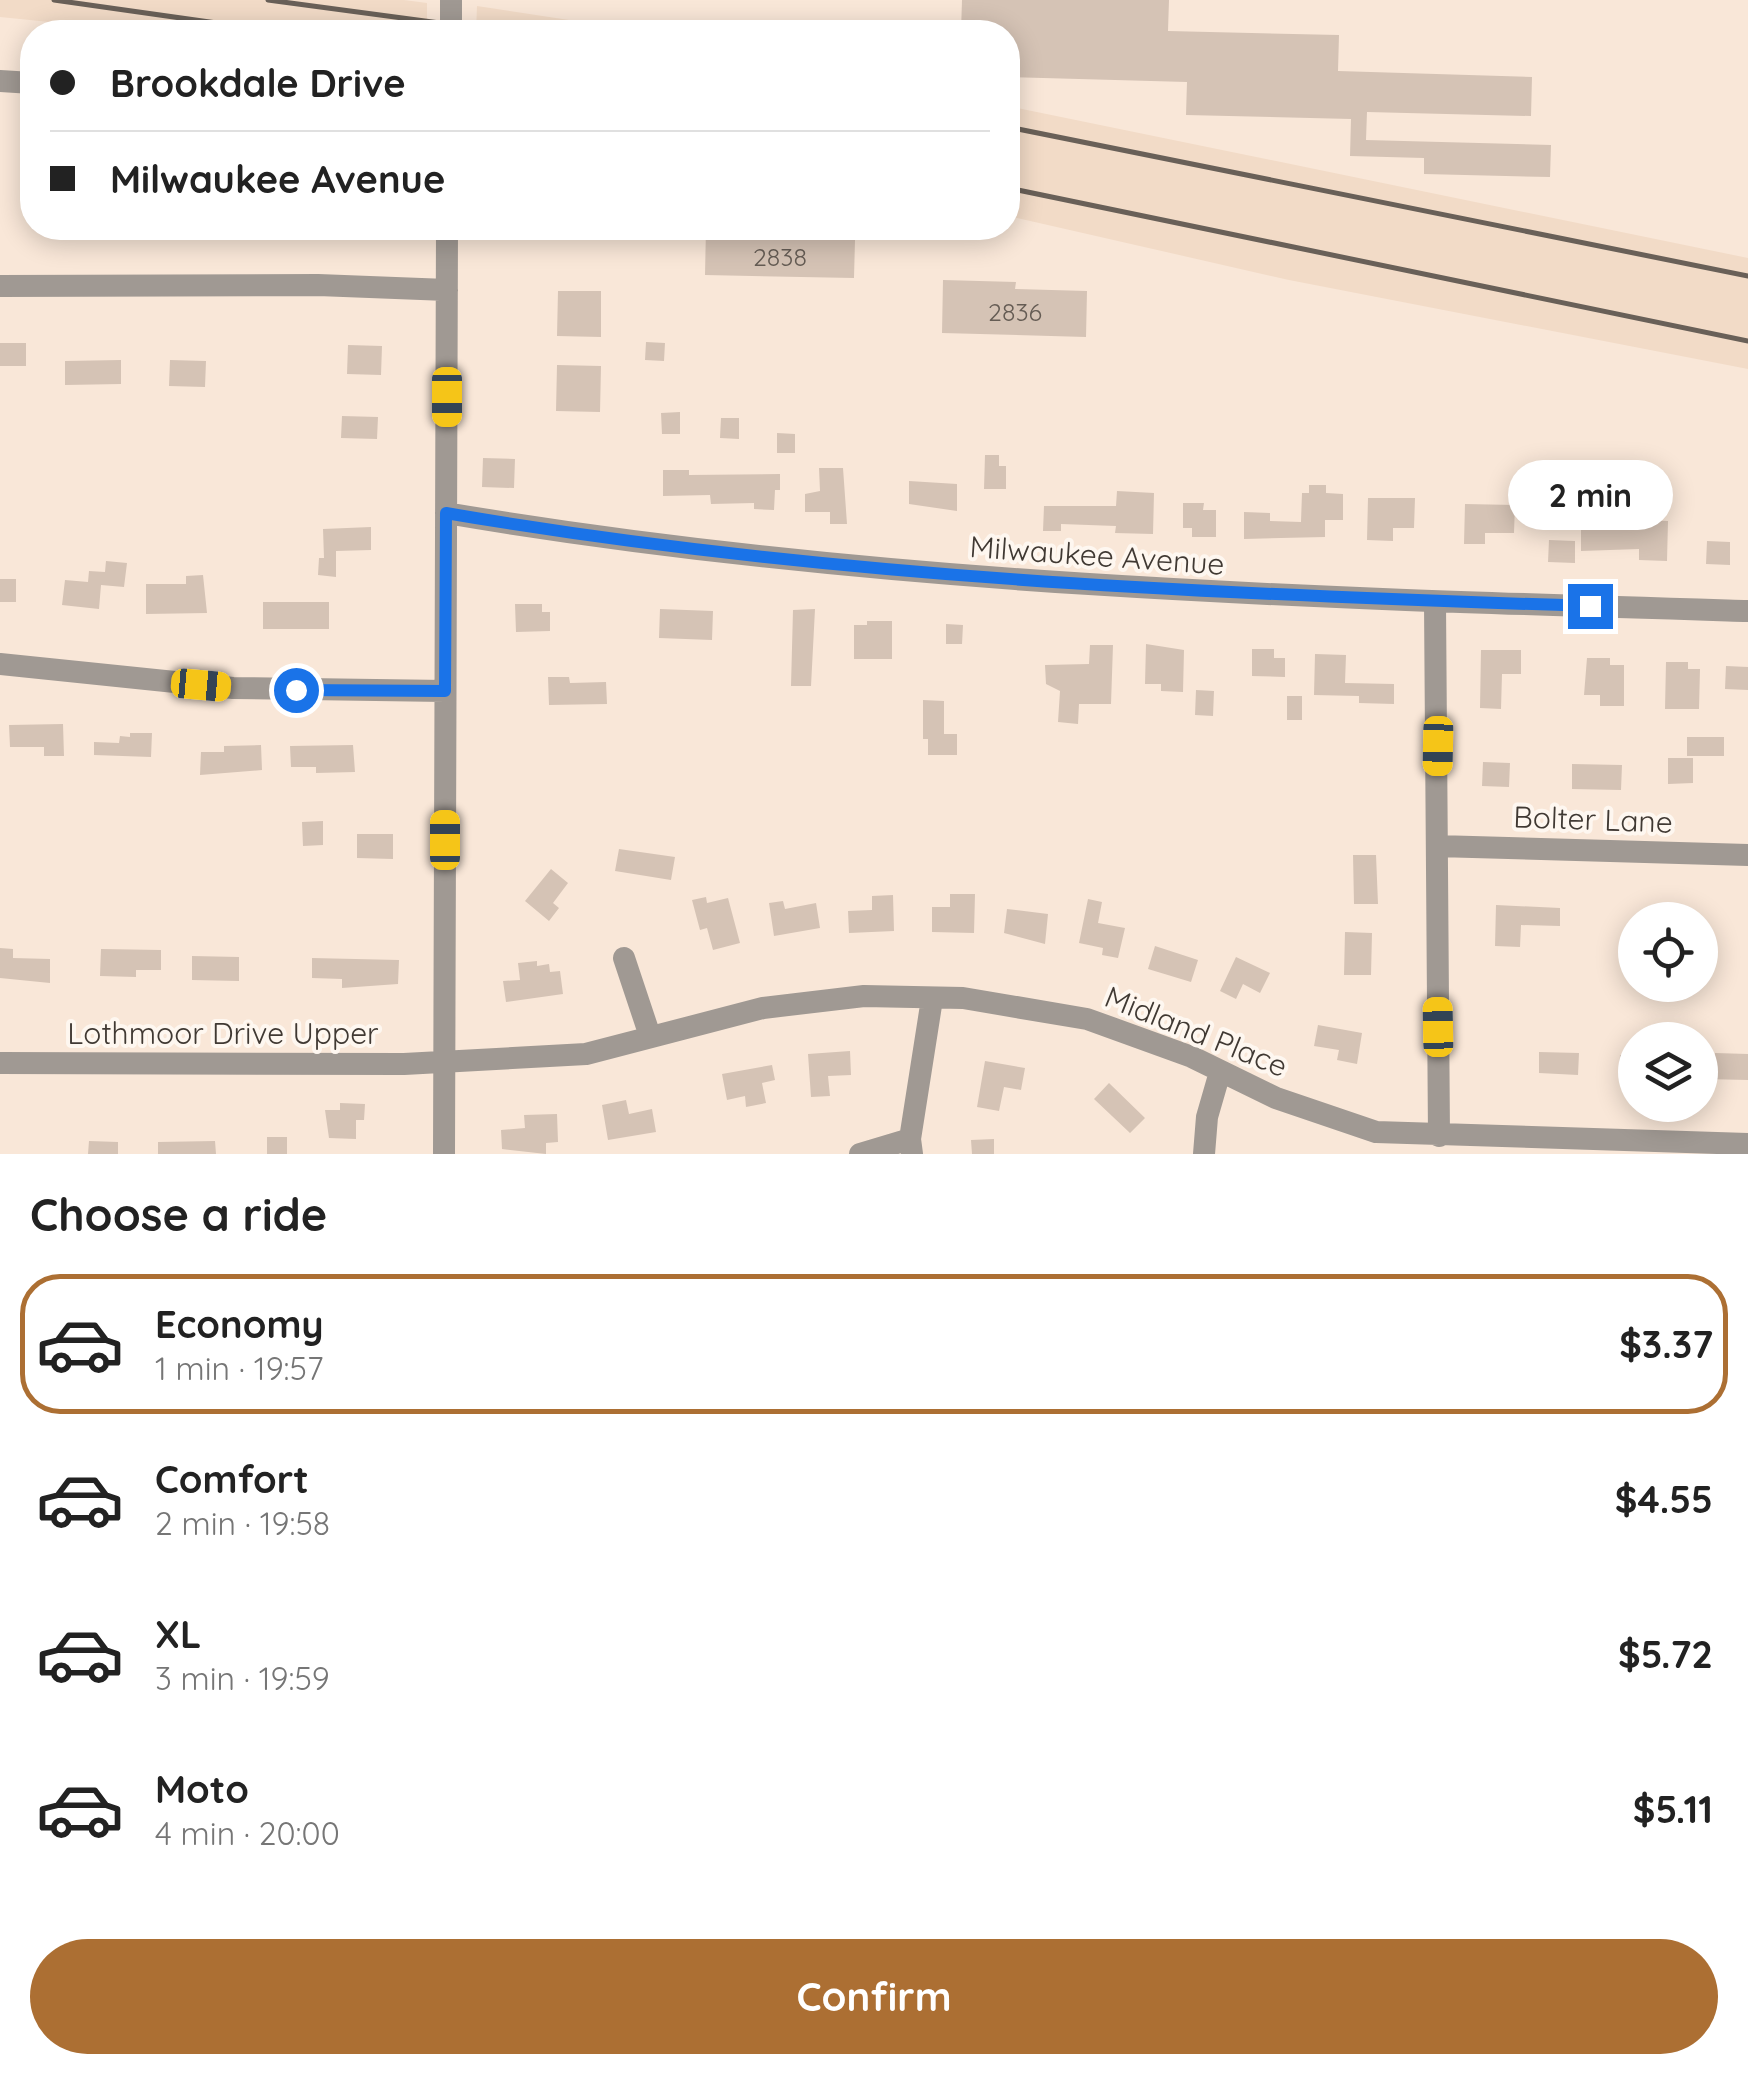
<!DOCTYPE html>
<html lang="en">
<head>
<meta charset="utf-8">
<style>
	body { margin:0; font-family:Quicksand,sans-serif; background:#f6f6f6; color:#222; height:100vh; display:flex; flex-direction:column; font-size:38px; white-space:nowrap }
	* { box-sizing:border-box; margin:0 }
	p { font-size:32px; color:#767676 }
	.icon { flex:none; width:55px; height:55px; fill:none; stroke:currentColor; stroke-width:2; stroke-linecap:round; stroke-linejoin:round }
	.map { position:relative; height:1154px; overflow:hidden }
	.side { display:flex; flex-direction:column; background:#fff; flex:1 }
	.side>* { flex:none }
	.banner { position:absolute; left:20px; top:20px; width:1000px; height:220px; border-radius:40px; box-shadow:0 5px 25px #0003; display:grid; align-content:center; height:220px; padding:0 30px; background:#fff }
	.tools { position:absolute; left:1618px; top:902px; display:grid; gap:20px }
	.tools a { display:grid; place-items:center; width:100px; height:100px; border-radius:50%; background:#fff; box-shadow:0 5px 25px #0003; font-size:50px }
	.end { position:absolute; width:45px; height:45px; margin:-22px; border:12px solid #1a73e8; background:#fff; box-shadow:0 0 0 5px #fff }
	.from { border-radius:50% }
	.bubble { position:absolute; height:70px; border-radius:35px; background:#fff; box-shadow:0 5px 25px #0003; font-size:32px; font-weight:700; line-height:70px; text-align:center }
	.car { position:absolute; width:30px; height:60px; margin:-30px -15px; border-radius:12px; box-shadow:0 0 8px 2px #0007; background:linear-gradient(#f5c518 24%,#345 0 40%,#f5c518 0 76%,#345 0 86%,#f5c518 0) }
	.banner b { display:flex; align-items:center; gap:35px; height:95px; font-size:38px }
	.banner b+b { border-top:2px solid #e0e0e0 }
	.banner i { width:25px; height:25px; background:#222 }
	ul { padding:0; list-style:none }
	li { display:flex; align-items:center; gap:30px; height:140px; margin:0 20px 15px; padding:0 10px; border:5px solid transparent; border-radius:40px }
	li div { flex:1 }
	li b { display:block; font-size:38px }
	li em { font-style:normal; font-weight:700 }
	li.on { border-color:#ac6f33 }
	li>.icon { width:90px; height:90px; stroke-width:1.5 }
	h2 { padding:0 30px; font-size:45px; line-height:120px }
	.primary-button { display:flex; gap:20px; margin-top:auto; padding:20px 30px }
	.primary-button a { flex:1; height:115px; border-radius:60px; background:#ac6f33; color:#fff; font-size:40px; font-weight:700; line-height:115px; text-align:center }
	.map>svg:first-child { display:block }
	.built { fill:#f2dbc7 }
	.building { fill:#d5c3b5 }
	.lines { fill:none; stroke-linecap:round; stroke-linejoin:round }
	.minor { stroke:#a09993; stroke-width:22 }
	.rail { stroke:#696058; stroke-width:5 }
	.route { stroke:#1a73e8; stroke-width:12 }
	.labels { text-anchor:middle; stroke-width:8; stroke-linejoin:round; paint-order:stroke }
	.number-label { font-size:25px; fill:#655c54 }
	.street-label { font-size:30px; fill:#403933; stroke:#fef7f0 }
</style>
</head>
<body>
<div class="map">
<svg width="1748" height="1154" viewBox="0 0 1748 1154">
	<rect width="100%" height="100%" fill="#f9e7d8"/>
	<path class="built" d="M 0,0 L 404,0 L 427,3 L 427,32 L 149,32 L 0,17 Z
		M 477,6 L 648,32 L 476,32 Z
		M 1008,106 L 1748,258 L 1748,369 L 1289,280 L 1008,216 Z"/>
	<path class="building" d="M 962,0 L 1169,0 L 1168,31 L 1339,35 L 1338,71 L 1532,77 L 1531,116 L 1367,112 L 1366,140 L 1551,145 L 1550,177 L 1424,174 L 1424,158 L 1350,156 L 1351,119 L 1186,115 L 1187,82 L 1008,77 L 1008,32 L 961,32 Z
		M 706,228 L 781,228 L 781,231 L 818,232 L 818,239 L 855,240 L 854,278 L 705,275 Z
		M 943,280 L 1016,282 L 1015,289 L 1087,291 L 1086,337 L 942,333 Z
		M 558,291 L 601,291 L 601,337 L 557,336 Z
		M 646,342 L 665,343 L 664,361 L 645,360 Z
		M 0,343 L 26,343 L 26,366 L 0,366 Z
		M 348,345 L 382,346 L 381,375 L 347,374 Z
		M 121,360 L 121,384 L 65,385 L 65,361 Z
		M 170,360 L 206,361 L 205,387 L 169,386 Z
		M 557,365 L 601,366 L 600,412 L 556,411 Z
		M 680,412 L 680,434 L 662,434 L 661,413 Z
		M 342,416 L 378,417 L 377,439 L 341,438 Z
		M 721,418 L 739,418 L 739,439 L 720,438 Z
		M 777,433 L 795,434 L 795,453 L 777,453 Z
		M 985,455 L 999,455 L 999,466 L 1006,466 L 1006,489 L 984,489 Z
		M 483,458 L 515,459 L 514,488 L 482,487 Z
		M 819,468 L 843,468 L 847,524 L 830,524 L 830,512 L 805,512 L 805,494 L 820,491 Z
		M 663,470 L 689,470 L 689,475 L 780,474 L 780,490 L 775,490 L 774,510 L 754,509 L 754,503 L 711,504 L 710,495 L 663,496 Z
		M 909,481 L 957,484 L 957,511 L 909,504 Z
		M 1309,485 L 1326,485 L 1326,493 L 1343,494 L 1343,520 L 1325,520 L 1325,537 L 1244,539 L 1244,512 L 1270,513 L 1270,521 L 1301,522 L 1302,493 L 1309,493 Z
		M 1117,491 L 1154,493 L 1153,534 L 1115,533 L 1116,526 L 1061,524 L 1061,531 L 1043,531 L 1044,506 L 1116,506 Z
		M 1368,498 L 1415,498 L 1414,528 L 1393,528 L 1393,541 L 1367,540 Z
		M 1183,503 L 1204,503 L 1203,510 L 1216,510 L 1216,537 L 1192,537 L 1192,528 L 1183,528 Z
		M 1465,504 L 1515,505 L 1514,533 L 1485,533 L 1485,544 L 1464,544 Z
		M 1638,520 L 1668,521 L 1667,561 L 1639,560 L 1639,549 L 1581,551 L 1581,529 L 1616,530 L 1617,522 Z
		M 371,527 L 371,550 L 336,551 L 336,577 L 318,575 L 319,558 L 324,558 L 323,529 Z
		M 1549,540 L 1575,541 L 1575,563 L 1548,562 Z
		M 1707,541 L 1730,542 L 1730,565 L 1706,564 Z
		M 106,561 L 127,563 L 124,587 L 101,585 L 99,609 L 62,605 L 65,580 L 88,582 L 89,571 L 105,572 Z
		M 203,575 L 207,613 L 146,614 L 146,584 L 186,584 L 186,576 Z
		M 0,579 L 16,579 L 16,602 L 0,602 Z
		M 263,602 L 329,602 L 329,629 L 263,629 Z
		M 515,604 L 542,604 L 542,612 L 550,612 L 550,631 L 516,632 Z
		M 660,609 L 713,611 L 712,640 L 659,638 Z
		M 815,609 L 811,686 L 791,686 L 793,610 Z
		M 867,621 L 892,621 L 892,659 L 854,659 L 854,625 L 867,625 Z
		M 946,624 L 963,625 L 962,644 L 946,644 Z
		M 1146,644 L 1184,650 L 1183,692 L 1161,691 L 1161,684 L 1145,684 Z
		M 1090,645 L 1113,645 L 1111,704 L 1079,704 L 1078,724 L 1058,722 L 1060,691 L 1046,684 L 1045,665 L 1089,664 Z
		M 1252,649 L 1274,649 L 1274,658 L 1285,658 L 1285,677 L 1252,676 Z
		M 1481,650 L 1521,650 L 1521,674 L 1502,674 L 1501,709 L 1480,708 Z
		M 1315,654 L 1346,655 L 1345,683 L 1394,684 L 1394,704 L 1359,703 L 1359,696 L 1314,695 Z
		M 1587,658 L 1610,658 L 1610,665 L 1624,665 L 1624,706 L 1600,706 L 1600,695 L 1584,695 Z
		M 1666,662 L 1688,662 L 1688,669 L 1700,669 L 1699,709 L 1665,709 Z
		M 1726,666 L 1748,667 L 1748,690 L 1725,689 Z
		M 548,677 L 569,677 L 570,683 L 606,682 L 607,704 L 549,705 Z
		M 1196,690 L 1214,691 L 1213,716 L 1195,715 Z
		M 1287,696 L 1302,696 L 1302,720 L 1287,720 Z
		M 923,700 L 944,701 L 944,734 L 957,734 L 957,755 L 928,755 L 928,739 L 923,739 Z
		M 63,724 L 64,756 L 44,756 L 44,747 L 10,747 L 9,725 Z
		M 130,733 L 152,733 L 151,757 L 94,755 L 94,742 L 119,743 L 120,736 L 130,737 Z
		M 1687,737 L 1724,737 L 1724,756 L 1687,756 Z
		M 261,745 L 262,770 L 200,775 L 201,752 L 224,752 L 224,746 Z
		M 353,745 L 355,772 L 316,773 L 316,767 L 291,767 L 290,746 Z
		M 1668,758 L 1693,758 L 1693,783 L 1668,784 Z
		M 1483,762 L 1510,763 L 1509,787 L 1482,786 Z
		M 1572,764 L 1622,765 L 1621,790 L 1572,789 Z
		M 323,821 L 323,845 L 303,846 L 302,822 Z
		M 357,834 L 393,834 L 393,859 L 357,858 Z
		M 619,849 L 675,857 L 671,880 L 615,871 Z
		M 1353,855 L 1376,855 L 1378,904 L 1354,904 Z
		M 551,869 L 568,883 L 553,903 L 559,908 L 549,921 L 525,901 Z
		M 950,894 L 975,894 L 974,933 L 932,932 L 932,907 L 950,907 Z
		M 893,895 L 894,931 L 849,933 L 848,911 L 872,910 L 872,896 Z
		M 706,897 L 707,903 L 728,898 L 740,943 L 713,950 L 707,928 L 700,930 L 692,900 Z
		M 1088,899 L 1102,902 L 1098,923 L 1125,928 L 1118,958 L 1102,955 L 1103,948 L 1079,943 Z
		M 783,901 L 785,909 L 816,903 L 820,928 L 774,936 L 769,903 Z
		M 1496,905 L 1560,908 L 1560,926 L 1521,925 L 1520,947 L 1495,946 Z
		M 1007,909 L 1048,914 L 1045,944 L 1004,933 Z
		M 1345,932 L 1372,933 L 1371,975 L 1344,975 Z
		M 1155,946 L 1198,960 L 1191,982 L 1148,969 Z
		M 0,948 L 13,949 L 13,958 L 50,959 L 50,983 L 0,978 Z
		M 101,949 L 161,950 L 161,970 L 136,970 L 136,977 L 100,976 Z
		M 192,956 L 239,957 L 239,981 L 192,980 Z
		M 1236,957 L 1270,973 L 1260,993 L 1243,984 L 1236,999 L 1220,991 Z
		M 312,958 L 399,960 L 398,984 L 342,988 L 342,979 L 312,978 Z
		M 537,961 L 537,966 L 549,964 L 550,972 L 560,971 L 563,994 L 506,1002 L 503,981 L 520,980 L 518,963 Z
		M 1318,1025 L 1362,1033 L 1357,1064 L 1337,1060 L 1339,1050 L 1314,1046 Z
		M 850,1051 L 851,1075 L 828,1076 L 830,1096 L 811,1097 L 808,1054 Z
		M 1539,1052 L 1579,1053 L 1578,1075 L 1539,1073 Z
		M 1715,1053 L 1748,1054 L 1748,1080 L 1703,1079 L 1703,1063 L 1714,1063 Z
		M 1620,1055 L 1635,1055 L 1635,1074 L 1619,1074 Z
		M 985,1061 L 1025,1068 L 1021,1090 L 1004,1087 L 999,1111 L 977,1107 Z
		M 772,1065 L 775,1080 L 762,1083 L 766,1103 L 746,1107 L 745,1096 L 727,1100 L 722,1074 Z
		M 1109,1083 L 1145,1118 L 1130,1133 L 1094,1099 Z
		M 626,1100 L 629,1114 L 652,1109 L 656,1132 L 608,1140 L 602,1105 Z
		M 340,1103 L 365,1104 L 364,1120 L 356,1120 L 356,1139 L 329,1138 L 325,1110 L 340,1110 Z
		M 557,1114 L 558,1142 L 546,1143 L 546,1154 L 502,1149 L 501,1130 L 525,1128 L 524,1115 Z
		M 267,1137 L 287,1137 L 287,1154 L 267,1154 Z
		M 994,1139 L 994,1154 L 972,1154 L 971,1140 Z
		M 89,1141 L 118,1142 L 118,1154 L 88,1154 Z
		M 215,1141 L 216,1154 L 158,1154 L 158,1142 Z"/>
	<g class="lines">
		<path class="minor" d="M 451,32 L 451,0
			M 0,81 L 32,83
			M 0,286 L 318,285 L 447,290
			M 446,513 C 877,586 1312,598 1748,611
			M 1435,603 L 1439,1136
			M 0,664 L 233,688 L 445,691
			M 1437,846 L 1748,855
			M 624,958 L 650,1036
			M 0,1063 L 404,1064 L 586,1054 L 763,1008 L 864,996 L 963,998 L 1087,1019 L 1192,1057 L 1276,1098 L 1376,1132 L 1748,1144
			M 444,1154 L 447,228
			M 860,1154 L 910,1139
			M 912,1154 L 910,1139 L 932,999
			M 1204,1154 L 1207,1117 L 1220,1072"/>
		<path class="rail" d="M 54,0 L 280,32
			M 268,0 L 507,32
			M 1008,127 L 1748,276
			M 1008,188 L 1748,341"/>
	</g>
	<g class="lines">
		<path class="route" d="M 296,690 L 445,691 L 446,513 C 824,578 1207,594 1590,606"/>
	</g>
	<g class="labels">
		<g class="number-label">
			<text x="780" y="266">2838</text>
			<text x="1015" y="321">2836</text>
		</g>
		<g class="street-label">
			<text transform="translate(1097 556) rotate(4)" y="10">Milwaukee Avenue</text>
			<text transform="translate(1593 820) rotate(2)" y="10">Bolter Lane</text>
			<text transform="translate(1196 1032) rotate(22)" y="10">Midland Place</text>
			<text x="223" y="1044">Lothmoor Drive Upper</text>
		</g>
	</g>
</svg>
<div class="tools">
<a><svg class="icon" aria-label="locate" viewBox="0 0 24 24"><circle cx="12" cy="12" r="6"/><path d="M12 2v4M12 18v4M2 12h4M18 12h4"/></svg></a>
<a><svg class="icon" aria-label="layers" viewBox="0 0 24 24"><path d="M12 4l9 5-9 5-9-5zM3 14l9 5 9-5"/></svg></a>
</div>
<i class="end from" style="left:296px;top:690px"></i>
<i class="end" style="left:1590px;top:606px"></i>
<div class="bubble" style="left:1508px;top:460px;width:165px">2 min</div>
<i class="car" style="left:447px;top:397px;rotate:180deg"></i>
<i class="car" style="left:201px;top:685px;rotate:95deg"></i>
<i class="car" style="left:1438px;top:746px;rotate:181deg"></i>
<i class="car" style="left:445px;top:840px;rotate:0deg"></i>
<i class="car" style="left:1438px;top:1027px;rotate:359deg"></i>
<div class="banner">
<b><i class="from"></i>Brookdale Drive</b>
<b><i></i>Milwaukee Avenue</b>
</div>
</div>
<section class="side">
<h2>Choose a ride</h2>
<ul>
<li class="on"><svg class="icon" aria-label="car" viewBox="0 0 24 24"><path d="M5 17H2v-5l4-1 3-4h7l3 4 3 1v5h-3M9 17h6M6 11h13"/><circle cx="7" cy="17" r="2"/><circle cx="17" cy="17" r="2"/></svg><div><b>Economy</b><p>1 min · 19:57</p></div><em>$3.37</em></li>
<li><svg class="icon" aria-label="car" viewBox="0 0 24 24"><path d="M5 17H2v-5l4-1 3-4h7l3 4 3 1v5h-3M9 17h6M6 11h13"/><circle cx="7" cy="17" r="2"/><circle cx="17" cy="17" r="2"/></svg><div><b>Comfort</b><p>2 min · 19:58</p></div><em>$4.55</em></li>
<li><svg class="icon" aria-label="car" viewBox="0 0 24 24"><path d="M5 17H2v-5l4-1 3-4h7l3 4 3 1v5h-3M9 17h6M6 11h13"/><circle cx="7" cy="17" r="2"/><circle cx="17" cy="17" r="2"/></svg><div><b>XL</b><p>3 min · 19:59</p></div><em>$5.72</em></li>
<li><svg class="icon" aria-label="car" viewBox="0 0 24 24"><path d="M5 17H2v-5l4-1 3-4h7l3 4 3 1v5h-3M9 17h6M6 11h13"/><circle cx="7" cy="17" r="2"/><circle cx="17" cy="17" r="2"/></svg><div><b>Moto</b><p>4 min · 20:00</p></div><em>$5.11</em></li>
</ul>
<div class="primary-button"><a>Confirm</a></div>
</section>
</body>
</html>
